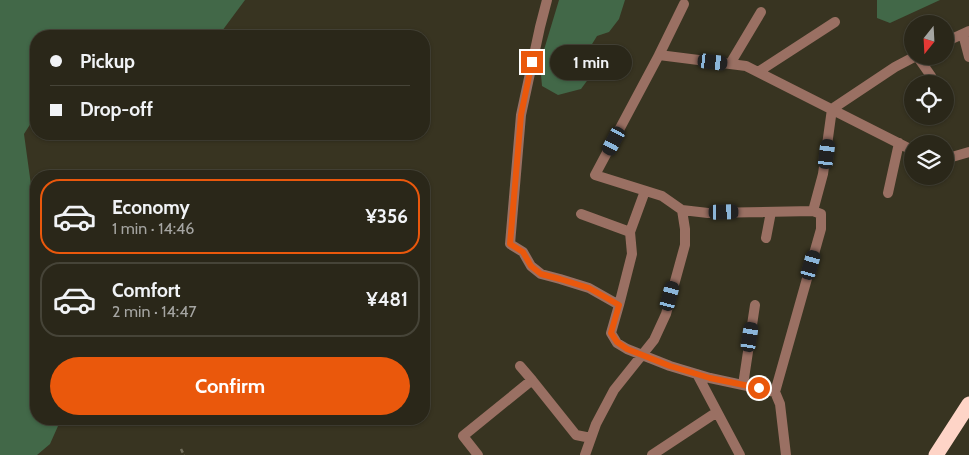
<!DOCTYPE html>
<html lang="en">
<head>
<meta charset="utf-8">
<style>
	body { margin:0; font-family:Cabin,sans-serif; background:#363326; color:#f1f3f6; height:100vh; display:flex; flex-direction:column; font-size:19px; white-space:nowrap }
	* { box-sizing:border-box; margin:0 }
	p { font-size:16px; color:#a5a5a2 }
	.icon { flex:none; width:28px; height:28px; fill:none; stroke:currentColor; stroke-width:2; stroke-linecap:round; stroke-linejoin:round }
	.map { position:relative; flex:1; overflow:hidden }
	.sheet { position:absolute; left:30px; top:170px; width:400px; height:255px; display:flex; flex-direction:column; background:#2a2719; border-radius:20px; box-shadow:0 1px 4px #0004,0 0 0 1px #464438 }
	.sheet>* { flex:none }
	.top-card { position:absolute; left:30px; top:30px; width:400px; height:110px; border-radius:20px; box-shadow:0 1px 4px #0004,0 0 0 1px #464438; display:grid; align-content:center; height:110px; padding:0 20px; background:#2a2719 }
	.needle { width:32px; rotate:198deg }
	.fabs { position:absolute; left:904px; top:15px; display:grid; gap:10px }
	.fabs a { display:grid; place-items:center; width:50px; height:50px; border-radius:50%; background:#2a2719; box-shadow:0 1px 4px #0004,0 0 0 1px #464438; font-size:25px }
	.end { position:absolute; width:22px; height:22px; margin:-11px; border:6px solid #ea580c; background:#fff; box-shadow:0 0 0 2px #fff }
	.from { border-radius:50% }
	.bubble { position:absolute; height:35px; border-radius:18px; background:#2a2719; box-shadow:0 1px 4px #0004,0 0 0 1px #464438; font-size:16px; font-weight:700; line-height:35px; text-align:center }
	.car { position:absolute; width:15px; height:30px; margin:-15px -8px; border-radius:6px; box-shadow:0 0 4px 1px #0007; background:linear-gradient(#222 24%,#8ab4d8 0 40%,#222 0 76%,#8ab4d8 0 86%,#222 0) }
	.top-card b { display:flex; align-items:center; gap:18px; height:48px; font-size:19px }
	.top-card b+b { border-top:1px solid #464438 }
	.top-card i { width:12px; height:12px; background:#f1f3f6 }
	ul { padding:9px 0 0; list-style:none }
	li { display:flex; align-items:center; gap:15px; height:75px; margin:0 10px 8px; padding:0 10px; border:2px solid #464438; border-radius:20px }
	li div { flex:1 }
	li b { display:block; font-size:19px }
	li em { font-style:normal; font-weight:700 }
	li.current { border-color:#ea580c }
	li>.icon { width:45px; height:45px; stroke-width:1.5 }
	.action { display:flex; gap:10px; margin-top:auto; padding:10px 20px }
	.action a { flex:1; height:58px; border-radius:30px; background:#ea580c; color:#fff; font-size:20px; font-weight:700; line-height:58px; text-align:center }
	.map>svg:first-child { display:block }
	.forest { fill:#426848 }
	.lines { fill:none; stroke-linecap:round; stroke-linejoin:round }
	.path { stroke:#736f5e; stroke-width:2.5; stroke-dasharray:4 2.5; stroke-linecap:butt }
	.street { stroke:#9a7063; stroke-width:10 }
	.highway { stroke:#fed4c7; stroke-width:15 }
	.route { stroke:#ea580c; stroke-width:6 }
</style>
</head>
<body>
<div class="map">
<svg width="969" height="455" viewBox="0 0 969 455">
	<rect width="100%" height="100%" fill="#383421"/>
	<path class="forest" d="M 0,0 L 245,0 L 222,31 L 187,36 L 36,36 L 36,115 L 24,134 L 31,185 L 36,205 L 36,419 L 66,419 L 58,426 L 50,444 L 37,455 L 0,455 Z
		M 559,0 L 625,0 L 619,19 L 609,32 L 597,36 L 589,49 L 593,60 L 592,74 L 581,89 L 558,95 L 542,86 L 540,63 Z
		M 877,0 L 940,0 L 890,23 L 877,18 Z"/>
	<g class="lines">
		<path class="path" d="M 181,449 L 184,455"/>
		<path class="street" d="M 547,0 L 540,27 L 521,115 L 510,244 L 523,252 L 531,266 L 541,274 L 560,279 L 589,288 L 619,305 L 611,333 L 617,343 L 627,349 L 670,366 L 710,378 L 775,392
			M 963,34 L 969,57
			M 945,42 L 969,31
			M 659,55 L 684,4
			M 917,56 L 931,76
			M 730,64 L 761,12
			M 758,72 L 835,22
			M 945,159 L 969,152
			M 888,193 L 899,143
			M 813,211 L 708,213 L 682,210 L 662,196 L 595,175 L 659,55 L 746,66 L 912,150
			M 581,214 L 630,232
			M 766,238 L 771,212
			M 619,305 L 632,254 L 630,232 L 645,191
			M 520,366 L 532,380 L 576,435 L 591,438
			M 697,374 L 740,455
			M 743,385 L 755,305
			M 478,455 L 463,436 L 532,380
			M 585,455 L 596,424 L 614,390 L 654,340 L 666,314 L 685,245 L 685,229 L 682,210
			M 652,455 L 717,412
			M 786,455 L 780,404 L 775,392 L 821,229 L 821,214 L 813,211 L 823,174 L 832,109 L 895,67 L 916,56"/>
		<path class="highway" d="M 936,455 L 969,404"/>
	</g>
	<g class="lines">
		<path class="route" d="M 532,62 L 521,115 L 510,244 L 523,252 L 531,266 L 541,274 L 560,279 L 589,288 L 619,305 L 611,333 L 617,342 L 627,349 L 670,366 L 710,378 L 759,388"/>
	</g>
</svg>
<div class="fabs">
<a><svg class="needle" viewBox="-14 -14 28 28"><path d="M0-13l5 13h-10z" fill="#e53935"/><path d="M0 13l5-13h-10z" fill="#a5a5a2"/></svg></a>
<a><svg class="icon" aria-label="locate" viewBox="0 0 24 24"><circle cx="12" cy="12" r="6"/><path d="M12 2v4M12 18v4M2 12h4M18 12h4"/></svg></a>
<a><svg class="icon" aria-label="layers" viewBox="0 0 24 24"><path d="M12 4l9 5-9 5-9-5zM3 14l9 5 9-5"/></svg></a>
</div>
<i class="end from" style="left:759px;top:388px"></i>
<i class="end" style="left:532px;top:62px"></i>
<div class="bubble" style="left:550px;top:45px;width:82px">1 min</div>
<i class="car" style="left:713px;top:62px;rotate:97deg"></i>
<i class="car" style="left:614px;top:141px;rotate:208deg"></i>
<i class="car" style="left:827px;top:154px;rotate:7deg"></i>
<i class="car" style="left:724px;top:212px;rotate:89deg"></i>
<i class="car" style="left:811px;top:265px;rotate:16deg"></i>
<i class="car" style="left:670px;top:296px;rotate:15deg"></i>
<i class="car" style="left:750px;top:337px;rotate:9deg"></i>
<div class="top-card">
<b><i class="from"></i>Pickup</b>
<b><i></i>Drop-off</b>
</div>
<section class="sheet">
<ul>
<li class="current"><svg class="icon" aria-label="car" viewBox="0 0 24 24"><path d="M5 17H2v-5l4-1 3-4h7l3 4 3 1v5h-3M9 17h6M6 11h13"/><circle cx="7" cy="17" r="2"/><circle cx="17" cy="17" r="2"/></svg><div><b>Economy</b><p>1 min · 14:46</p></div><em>¥356</em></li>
<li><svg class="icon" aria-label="car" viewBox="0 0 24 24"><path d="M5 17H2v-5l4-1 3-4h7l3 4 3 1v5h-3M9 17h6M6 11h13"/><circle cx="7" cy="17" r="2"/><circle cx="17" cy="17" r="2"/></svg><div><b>Comfort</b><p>2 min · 14:47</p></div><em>¥481</em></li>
</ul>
<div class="action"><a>Confirm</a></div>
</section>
</div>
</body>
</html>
